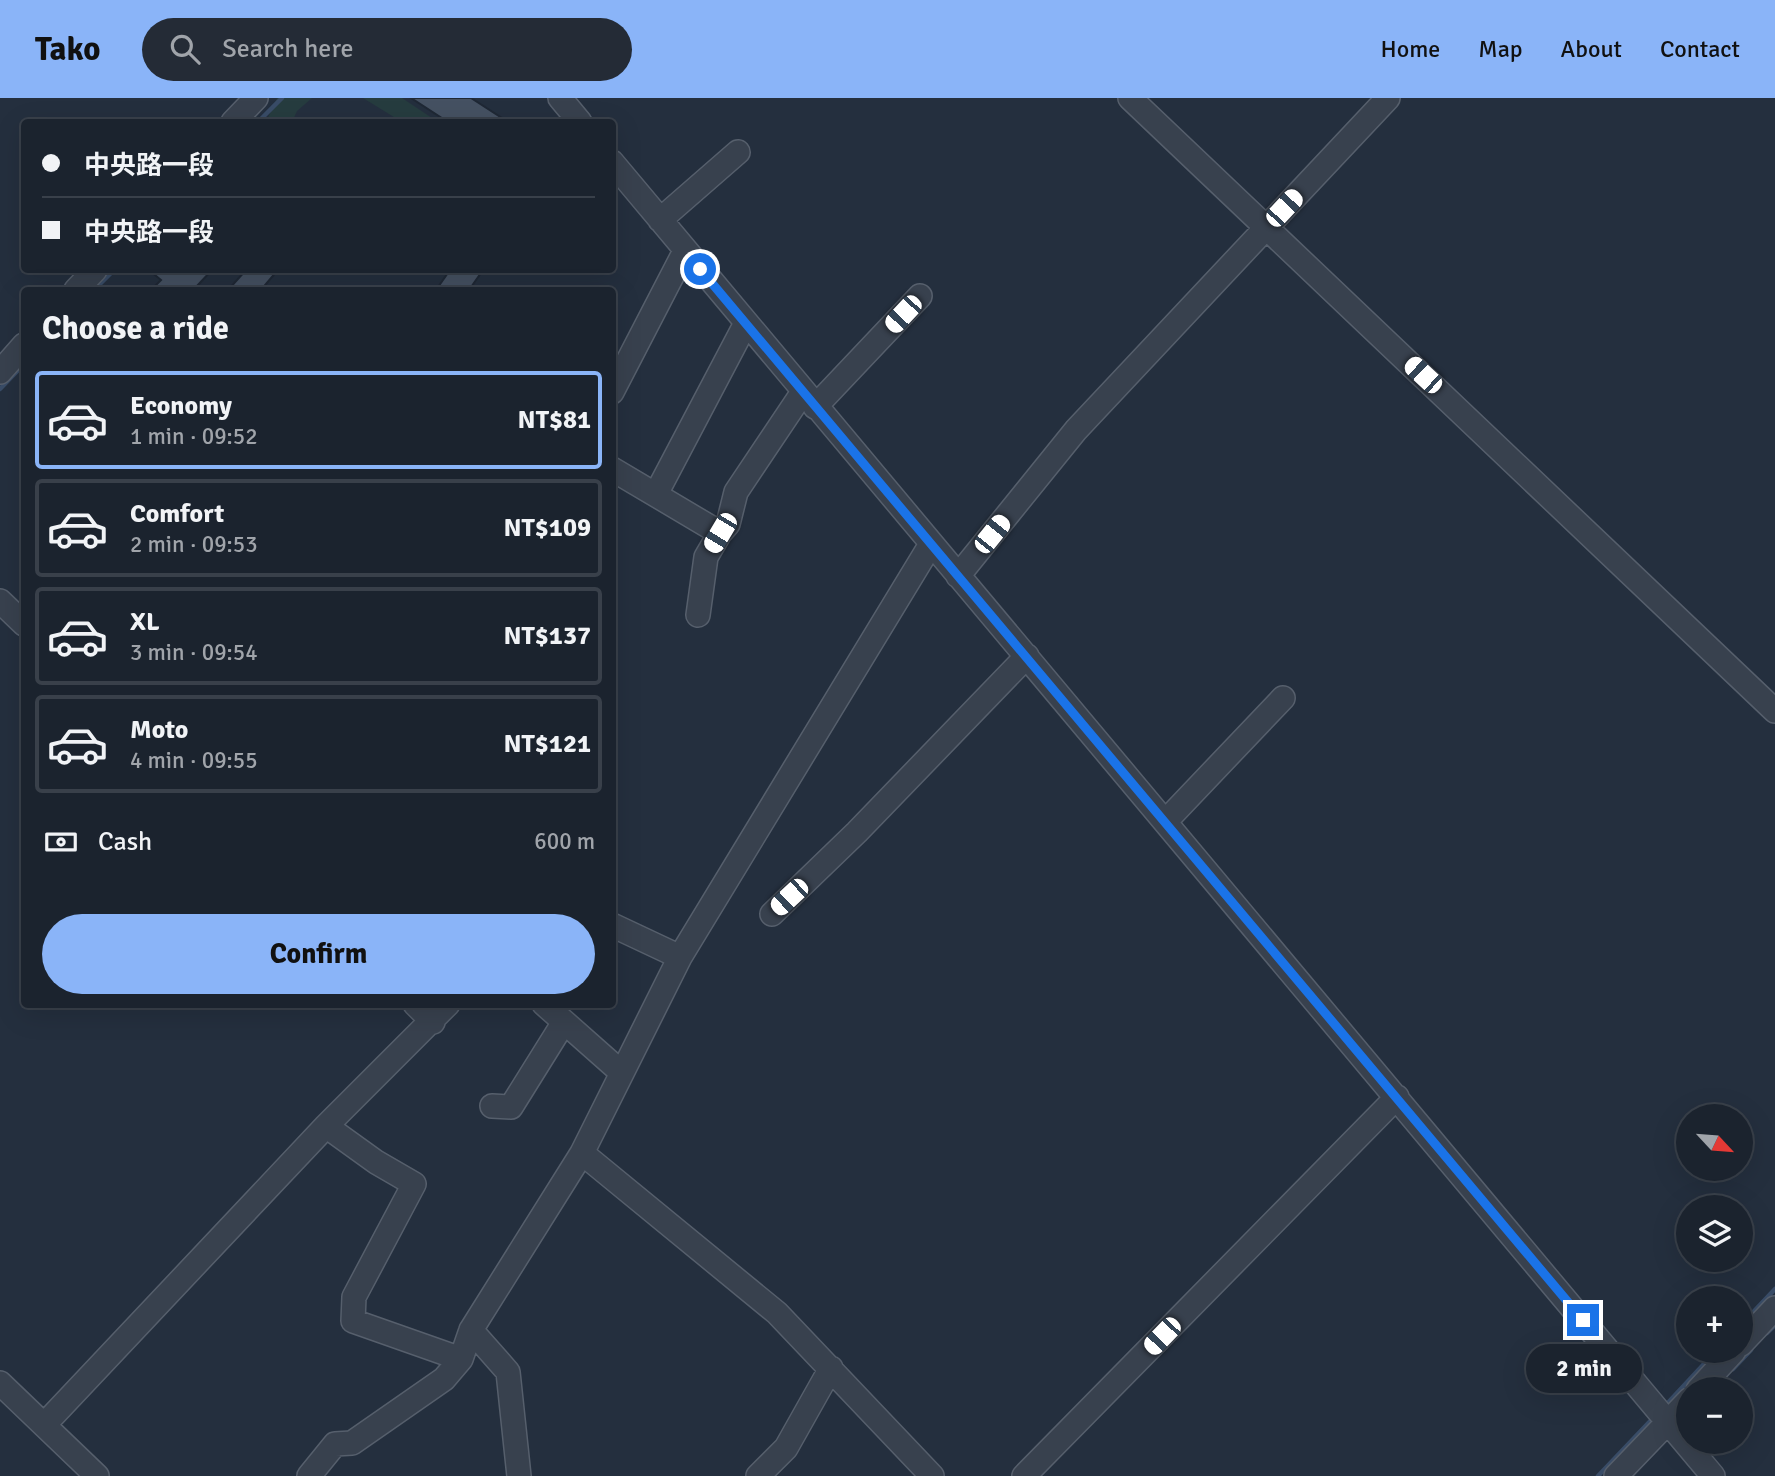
<!DOCTYPE html>
<html lang="en">
<head>
<meta charset="utf-8">
<style>
	body { margin:0; font-family:Signika,"Noto Sans TC",sans-serif; background:#242b36; color:#f1f3f6; height:100vh; display:flex; flex-direction:column; font-size:26px; white-space:nowrap }
	* { box-sizing:border-box; margin:0 }
	p { font-size:23px; color:#a0a4aa }
	.icon { flex:none; width:38px; height:38px; fill:none; stroke:currentColor; stroke-width:2; stroke-linecap:round; stroke-linejoin:round }
	.map { position:relative; flex:1; overflow:hidden }
	.details { position:absolute; left:21px; top:189px; width:595px; height:721px; display:flex; flex-direction:column; background:#1b232e; border-radius:7px; box-shadow:0 7px 28px #0002,0 0 0 2px #39404a }
	.details>* { flex:none }
	.hud { position:absolute; left:21px; top:21px; width:595px; height:154px; border-radius:7px; box-shadow:0 7px 28px #0002,0 0 0 2px #39404a; display:grid; align-content:center; height:154px; padding:0 21px; background:#1b232e }
	.needle { width:46px; rotate:116deg }
	.fabs { position:absolute; left:1676px; top:1006px; display:grid; gap:14px }
	.fabs a { display:grid; place-items:center; width:77px; height:77px; border-radius:50%; background:#1b232e; box-shadow:0 7px 28px #0002,0 0 0 2px #39404a; font-size:35px }
	.end { position:absolute; width:32px; height:32px; margin:-16px; border:9px solid #1a73e8; background:#fff; box-shadow:0 0 0 4px #fff }
	.from { border-radius:50% }
	.bubble { position:absolute; height:49px; border-radius:24px; background:#1b232e; box-shadow:0 7px 28px #0002,0 0 0 2px #39404a; font-size:23px; font-weight:700; line-height:49px; text-align:center }
	.car { position:absolute; width:21px; height:42px; margin:-21px -10px; border-radius:9px; box-shadow:0 0 5px 2px #0007; background:linear-gradient(#fff 24%,#345 0 40%,#fff 0 76%,#345 0 86%,#fff 0) }
	.hud b { display:flex; align-items:center; gap:24px; height:66px; font-size:26px }
	.hud b+b { border-top:2px solid #39404a }
	.hud i { width:18px; height:18px; background:#f1f3f6 }
	ul { padding:0; list-style:none }
	li { display:flex; align-items:center; gap:21px; height:98px; margin:0 14px 10px; padding:0 7px; border:4px solid #39404a; border-radius:7px }
	li div { flex:1 }
	li b { display:block; font-size:26px }
	li em { font-style:normal; font-weight:700 }
	li.current { border-color:#8ab4f8 }
	li>.icon { width:63px; height:63px; stroke-width:1.5 }
	h2 { padding:0 21px; font-size:32px; line-height:84px }
	.pay { display:flex; align-items:center; gap:18px; height:77px; padding:0 21px; font-size:26px }
	.pay p { margin-inline-start:auto }
	.action { display:flex; gap:14px; margin-top:auto; padding:14px 21px }
	.action a { flex:1; height:80px; border-radius:42px; background:#8ab4f8; color:#111; font-size:28px; font-weight:700; line-height:80px; text-align:center }
	header { display:flex; align-items:center; gap:42px; box-sizing:border-box; height:98px; padding:0 35px; background:#8ab4f8; color:#111 }
	header strong { font-size:33px }
	nav { display:flex; gap:38px; margin-inline-start:auto; font-size:24px }
	.search { width:490px; height:63px; background:#242b36; display:flex; align-items:center; gap:18px; box-sizing:border-box; padding:0 24px; border-radius:38px; color:#a0a4aa; font-size:26px }
	.map>svg:first-child { display:block }
	.green { fill:#263c3f }
	.lines { fill:none; stroke-linecap:round; stroke-linejoin:round }
	.stream { stroke:#394c67; stroke-width:4.5 }
	.building { fill:#455162; stroke:#1f2835; stroke-width:2 }
	.minor-casing { stroke:#565f6c; stroke-width:26 }
	.minor { stroke:#38414e; stroke-width:23 }
	.route { stroke:#1a73e8; stroke-width:9 }
</style>
</head>
<body>
<header>
<strong>Tako</strong>
<div class="search"><svg class="icon" aria-label="search" viewBox="0 0 24 24"><circle cx="10" cy="10" r="6"/><path d="M15 15l6 6"/></svg>Search here</div>
<nav><a>Home</a><a>Map</a><a>About</a><a>Contact</a></nav>
</header>
<div class="map">
<svg width="1775" height="1378" viewBox="0 0 1775 1378">
	<rect width="100%" height="100%" fill="#242f3e"/>
	<path class="green" d="M 277,0 L 312,0 L 297,13 L 292,24 L 266,24 Z
		M 363,0 L 402,0 L 438,24 L 402,24 Z"/>
	<g class="lines">
		<path class="stream" d="M 258,24 L 282,0
			M 94,192 L 114,172
			M 0,291 L 24,266
			M 1741,1227 L 1775,1191
			M 1767,1235 L 1775,1227
			M 1733,1271 L 1751,1252
			M 1664,1309 L 1716,1253
			M 1598,1378 L 1655,1318"/>
	</g>
	<path class="building" d="M 411,0 L 471,0 L 508,24 L 448,24 Z
		M 160,172 L 212,172 L 197,188 L 202,192 L 151,192 L 161,182 L 155,177 Z
		M 246,172 L 276,172 L 277,173 L 261,192 L 228,192 Z
		M 450,172 L 483,172 L 469,192 L 436,192 Z"/>
	<g class="lines">
		<defs>
			<path id="minor" d="M 560,0 L 580,24
				M 1130,0 L 1775,613
				M 233,24 L 256,0
				M 612,64 L 1713,1378
				M 660,122 L 738,54
				M 76,192 L 95,172
				M 0,274 L 24,247
				M 612,294 L 685,153
				M 815,309 L 920,198
				M 612,371 L 720,435 L 728,426 L 736,394 L 803,294
				M 656,396 L 746,225
				M 958,478 L 1076,332 L 1388,0
				M 0,503 L 24,526
				M 698,517 L 706,459 L 720,435
				M 1165,724 L 1283,600
				M 772,816 L 857,734 L 1027,558
				M 612,827 L 680,859
				M 415,906 L 433,924
				M 544,906 L 622,975
				M 492,1008 L 511,1009 L 564,924
				M 326,1028 L 376,1064 L 414,1086 L 354,1199 L 353,1223 L 461,1261
				M 582,1055 L 777,1215 L 932,1378
				M 471,1232 L 508,1274 L 519,1378
				M 1741,1246 L 1775,1210
				M 0,1285 L 97,1378
				M 1698,1292 L 1734,1253
				M 44,1327 L 326,1028 L 448,906
				M 309,1378 L 335,1346 L 352,1345 L 444,1281 L 461,1261 L 471,1232 L 582,1055 L 680,859 L 931,446
				M 758,1378 L 786,1350 L 831,1270
				M 1024,1378 L 1397,999
				M 1616,1378 L 1689,1302"/>
		</defs>
		<use href="#minor" class="minor-casing"/>
		<use href="#minor" class="minor"/>
	</g>
	<g class="lines">
		<path class="route" d="M 700,171 L 1583,1222"/>
	</g>
</svg>
<div class="fabs">
<a><svg class="needle" viewBox="-14 -14 28 28"><path d="M0-13l5 13h-10z" fill="#e53935"/><path d="M0 13l5-13h-10z" fill="#a0a4aa"/></svg></a>
<a><svg class="icon" aria-label="layers" viewBox="0 0 24 24"><path d="M12 4l9 5-9 5-9-5zM3 14l9 5 9-5"/></svg></a>
<a>+</a>
<a>−</a>
</div>
<i class="end from" style="left:700px;top:171px"></i>
<i class="end" style="left:1583px;top:1222px"></i>
<div class="bubble" style="left:1526px;top:1246px;width:116px">2 min</div>
<i class="car" style="left:1284px;top:110px;rotate:43deg"></i>
<i class="car" style="left:903px;top:216px;rotate:223deg"></i>
<i class="car" style="left:1423px;top:277px;rotate:313deg"></i>
<i class="car" style="left:720px;top:435px;rotate:211deg"></i>
<i class="car" style="left:992px;top:436px;rotate:39deg"></i>
<i class="car" style="left:789px;top:799px;rotate:227deg"></i>
<i class="car" style="left:1162px;top:1238px;rotate:224deg"></i>
<div class="hud">
<b><i class="from"></i>中央路一段</b>
<b><i></i>中央路一段</b>
</div>
<section class="details">
<h2>Choose a ride</h2>
<ul>
<li class="current"><svg class="icon" aria-label="car" viewBox="0 0 24 24"><path d="M5 17H2v-5l4-1 3-4h7l3 4 3 1v5h-3M9 17h6M6 11h13"/><circle cx="7" cy="17" r="2"/><circle cx="17" cy="17" r="2"/></svg><div><b>Economy</b><p>1 min · 09:52</p></div><em>NT$81</em></li>
<li><svg class="icon" aria-label="car" viewBox="0 0 24 24"><path d="M5 17H2v-5l4-1 3-4h7l3 4 3 1v5h-3M9 17h6M6 11h13"/><circle cx="7" cy="17" r="2"/><circle cx="17" cy="17" r="2"/></svg><div><b>Comfort</b><p>2 min · 09:53</p></div><em>NT$109</em></li>
<li><svg class="icon" aria-label="car" viewBox="0 0 24 24"><path d="M5 17H2v-5l4-1 3-4h7l3 4 3 1v5h-3M9 17h6M6 11h13"/><circle cx="7" cy="17" r="2"/><circle cx="17" cy="17" r="2"/></svg><div><b>XL</b><p>3 min · 09:54</p></div><em>NT$137</em></li>
<li><svg class="icon" aria-label="car" viewBox="0 0 24 24"><path d="M5 17H2v-5l4-1 3-4h7l3 4 3 1v5h-3M9 17h6M6 11h13"/><circle cx="7" cy="17" r="2"/><circle cx="17" cy="17" r="2"/></svg><div><b>Moto</b><p>4 min · 09:55</p></div><em>NT$121</em></li>
</ul>
<div class="pay"><svg class="icon" aria-label="cash" viewBox="0 0 24 24"><path d="M3 7h18v10H3z"/><circle cx="12" cy="12" r="2"/></svg>Cash<p>600 m</p></div>
<div class="action"><a>Confirm</a></div>
</section>
</div>
</body>
</html>
